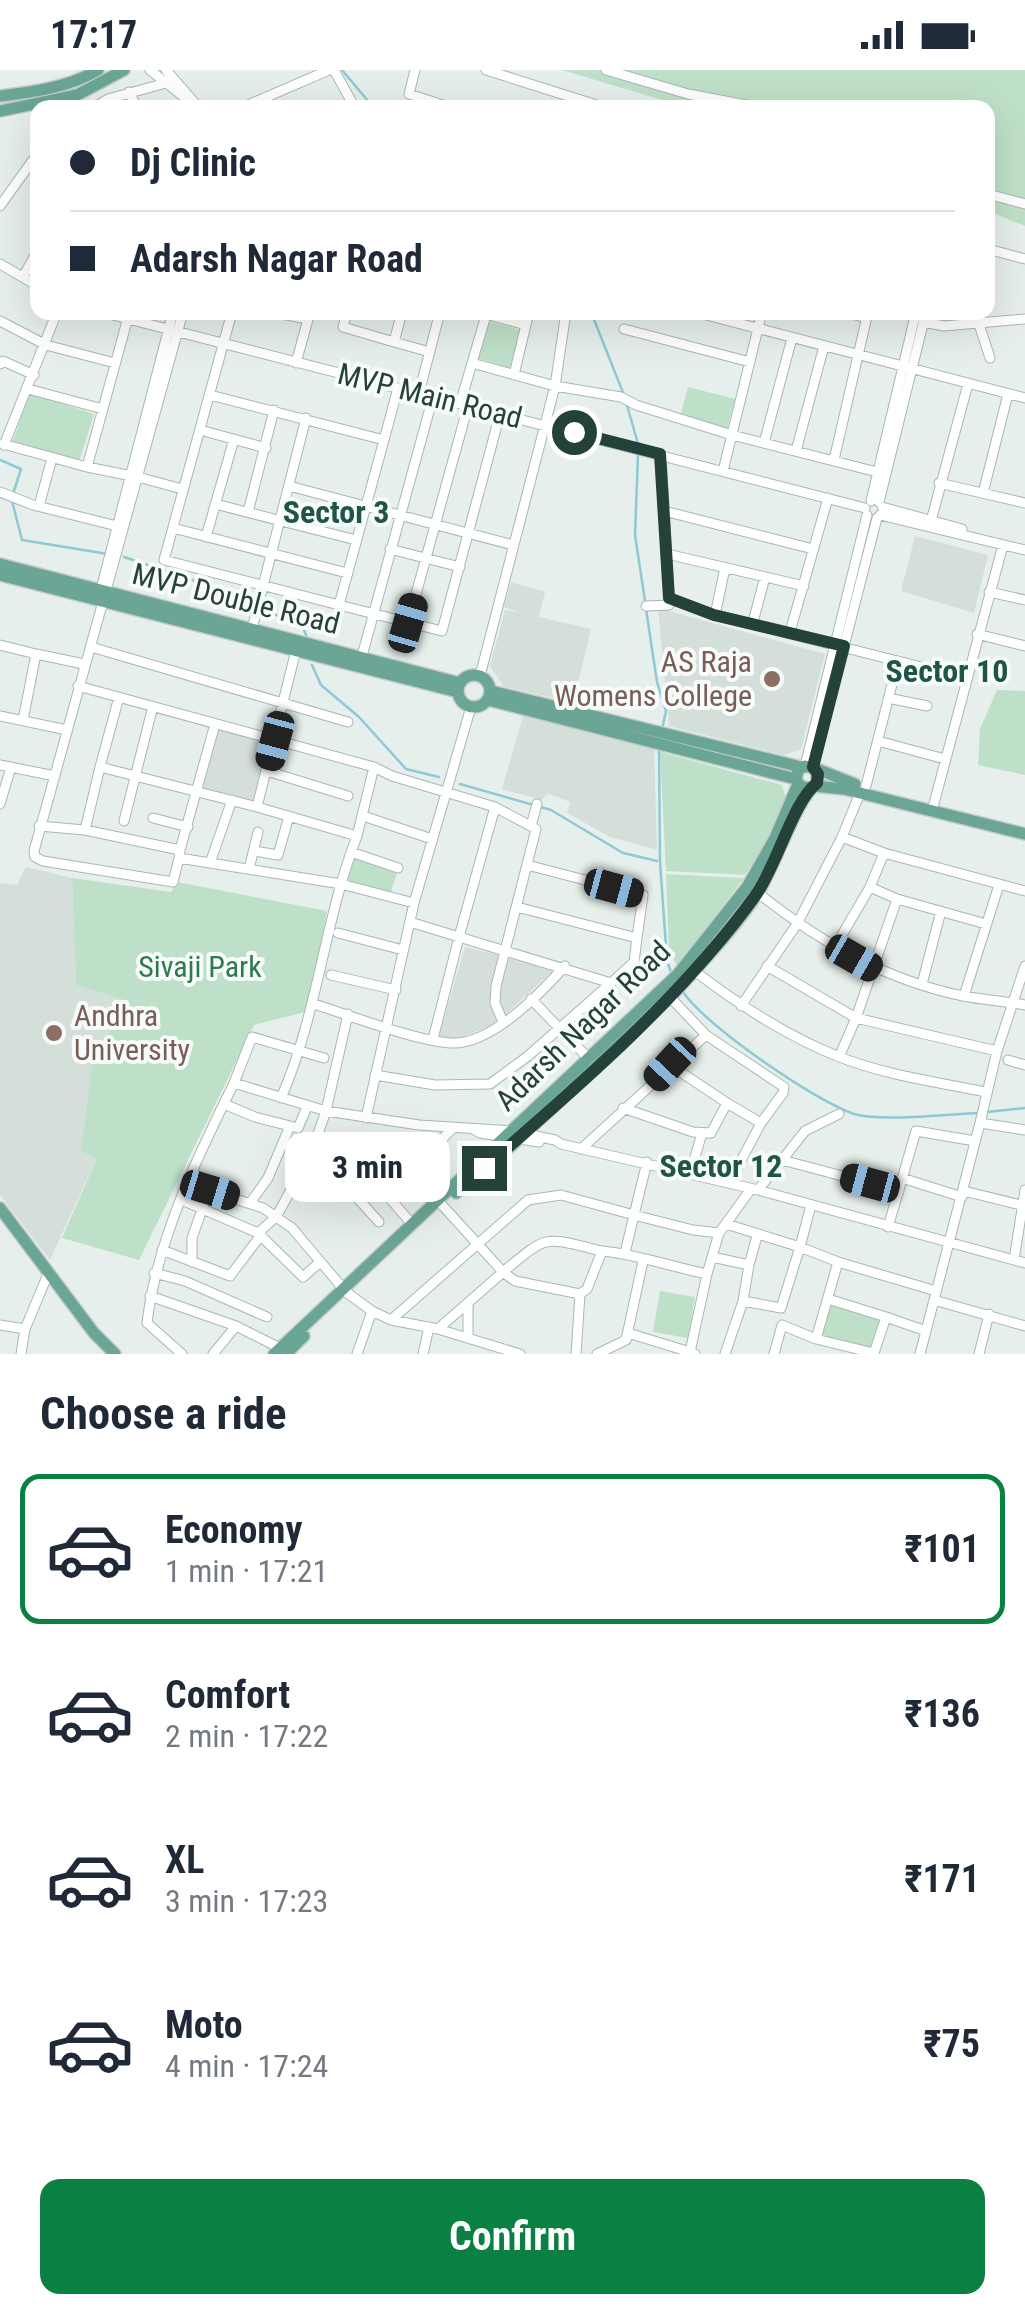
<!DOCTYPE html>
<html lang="en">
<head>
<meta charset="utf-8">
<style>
	body { margin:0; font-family:"Roboto Condensed",sans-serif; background:#f2f2f3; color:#1f2937; height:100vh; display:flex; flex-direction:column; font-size:38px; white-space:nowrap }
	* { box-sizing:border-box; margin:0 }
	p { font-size:32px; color:#747a83 }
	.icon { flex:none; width:55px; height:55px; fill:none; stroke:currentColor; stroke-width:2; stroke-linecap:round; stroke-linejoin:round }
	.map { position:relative; height:1284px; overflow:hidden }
	.details { display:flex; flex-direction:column; background:#fff; flex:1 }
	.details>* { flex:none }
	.hud { position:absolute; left:30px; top:30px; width:965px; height:220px; border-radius:20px; box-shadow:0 10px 40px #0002; display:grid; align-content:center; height:220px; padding:0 40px; background:#fff }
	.end { position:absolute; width:45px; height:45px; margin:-22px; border:12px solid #24423a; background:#fff; box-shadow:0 0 0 5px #fff }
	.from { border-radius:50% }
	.bubble { position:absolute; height:70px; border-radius:20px; background:#fff; box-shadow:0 10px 40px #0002; font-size:32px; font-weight:700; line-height:70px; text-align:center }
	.car { position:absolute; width:30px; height:60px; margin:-30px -15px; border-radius:12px; box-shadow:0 0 8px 2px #0007; background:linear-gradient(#222 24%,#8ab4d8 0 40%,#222 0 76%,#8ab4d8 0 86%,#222 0) }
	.hud b { display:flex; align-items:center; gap:35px; height:95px; font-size:38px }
	.hud b+b { border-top:2px solid #e0e1e3 }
	.hud i { width:25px; height:25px; background:#1f2937 }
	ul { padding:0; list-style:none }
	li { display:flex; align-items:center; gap:30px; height:150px; margin:0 20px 15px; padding:0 20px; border:5px solid transparent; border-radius:20px }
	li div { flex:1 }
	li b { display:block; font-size:38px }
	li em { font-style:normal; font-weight:700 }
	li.on { border-color:#0b8043 }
	li>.icon { width:90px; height:90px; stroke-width:1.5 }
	h2 { padding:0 40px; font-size:45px; line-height:120px }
	.cta { display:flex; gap:20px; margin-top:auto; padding:20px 40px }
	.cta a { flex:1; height:115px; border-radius:20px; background:#0b8043; color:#fff; font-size:40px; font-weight:700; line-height:115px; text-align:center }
	.status { display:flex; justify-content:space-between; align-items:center; height:70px; padding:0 50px; background:#fff; direction:ltr }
	.status svg { height:28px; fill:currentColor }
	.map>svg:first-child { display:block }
	.built { fill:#d4dfda }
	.green { fill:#bfe0c8 }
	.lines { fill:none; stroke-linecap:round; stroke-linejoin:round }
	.stream { stroke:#8ec9d4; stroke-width:2.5 }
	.minor-casing { stroke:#a8b8b2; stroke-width:11 }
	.major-casing { stroke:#c2cac8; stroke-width:14 }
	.minor { stroke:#fff; stroke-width:9 }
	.major { stroke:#6aa596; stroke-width:11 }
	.route { stroke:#24423a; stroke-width:12 }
	.education-dot { fill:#8d6e63; stroke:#f7fbf9; stroke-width:4 }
	.labels { text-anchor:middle; stroke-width:8; stroke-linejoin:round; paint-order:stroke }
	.street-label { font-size:30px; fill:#24423a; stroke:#f7fbf9 }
	.education-label { font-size:30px; fill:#785e54; stroke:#f7fbf9; text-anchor:end }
	.park-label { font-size:30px; fill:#2d7a4b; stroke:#f7fbf9 }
	.neighbourhood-label { font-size:32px; font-weight:bold; fill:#1f5548; stroke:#f7fbf9 }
</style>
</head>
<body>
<div class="status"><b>17:17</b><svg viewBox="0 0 49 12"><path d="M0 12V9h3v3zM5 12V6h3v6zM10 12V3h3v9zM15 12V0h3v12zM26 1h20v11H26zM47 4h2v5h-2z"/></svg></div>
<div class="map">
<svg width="1025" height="1284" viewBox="0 0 1025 1284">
	<rect width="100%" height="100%" fill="#e6efeb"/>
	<path class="built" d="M 915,466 L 988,485 L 974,543 L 901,521 Z
		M 511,512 L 545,522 L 539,547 L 591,559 L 573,633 L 503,616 L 490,596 L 505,540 L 519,542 L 504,537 Z
		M 658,538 L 825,584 L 801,679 L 784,685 L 669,656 Z
		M 523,646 L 654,676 L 657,780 L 610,767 L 567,743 L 570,732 L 547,723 L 542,730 L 502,719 Z
		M 216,658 L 271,673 L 256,732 L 201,717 Z
		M 26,797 L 72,808 L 76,915 L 125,930 L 92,997 L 97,1087 L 50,1190 L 0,1125 L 0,813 L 17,815 Z
		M 465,877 L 556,898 L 495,954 L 457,969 L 439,966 Z"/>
	<path class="green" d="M 562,0 L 1025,0 L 1025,156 L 988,141 L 988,38 L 686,37 Z
		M 487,251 L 521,260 L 510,298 L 477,288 Z
		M 688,317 L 735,329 L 727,359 L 680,347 Z
		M 29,323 L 94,344 L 79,392 L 13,371 Z
		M 997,620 L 1025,621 L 1025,705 L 978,695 L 980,659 Z
		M 660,682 L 782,715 L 788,736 L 745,805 L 666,801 Z
		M 355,786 L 398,800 L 391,822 L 347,813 Z
		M 666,804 L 744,808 L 677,896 L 669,880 Z
		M 72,808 L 171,822 L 177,812 L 327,841 L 309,941 L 254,955 L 139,1190 L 62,1168 L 97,1088 L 81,1081 L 92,997 L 125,930 L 76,915 Z
		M 660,1221 L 695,1227 L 688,1268 L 653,1262 Z
		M 831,1233 L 882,1248 L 872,1281 L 822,1266 Z"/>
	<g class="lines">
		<path class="stream" d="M 342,0 L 374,38
			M 591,242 L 624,325
			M 626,332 L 639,377
			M 638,385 L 635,465 L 645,531
			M 0,390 L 21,399 L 13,424
			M 12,431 L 22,470 L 108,484
			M 124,487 L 204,514 L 248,534
			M 646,539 L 657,612 L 666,641 L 662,659
			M 265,540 L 303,557 L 307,568
			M 312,595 L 321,615 L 359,647 L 406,699 L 439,707
			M 659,677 L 660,792 L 667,891 L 671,902
			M 460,714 L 551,740 L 623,783 L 657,791
			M 683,922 C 708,957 813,1030 854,1044 C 881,1052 949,1044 979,1043
			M 987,1042 L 1025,1038"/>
		<defs>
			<path id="minor" d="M 150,0 L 184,27 L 191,38
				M 166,0 L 199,38
				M 334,0 L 355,38
				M 415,0 L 409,24 L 452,38
				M 486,0 L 606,38
				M 606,0 L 688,24 L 762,38
				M 129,22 L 137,38
				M 93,38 L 108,29 L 166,13
				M 241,38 L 329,0
				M 988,124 L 1025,134
				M 0,136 L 38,83
				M 988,179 L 1025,189
				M 0,194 L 38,216
				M 23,207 L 38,180
				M 101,242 L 865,438
				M 347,242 L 343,257 L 394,272
				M 402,242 L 394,272 L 430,282
				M 478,242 L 526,255
				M 566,242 L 555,316 L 621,327 L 636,335 L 732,365 L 877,402
				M 695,242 L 1025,328
				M 844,242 L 867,248
				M 975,242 L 990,288
				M 276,243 L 308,249
				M 0,251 L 46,275 L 115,293
				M 923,252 L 944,256 L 1024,249
				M 624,259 L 750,292
				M 296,293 L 310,242
				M 472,293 L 486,245
				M 0,294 L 3,291 L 34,305
				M 514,305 L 529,242
				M 28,319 L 103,339
				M 419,323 L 440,242
				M 210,325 L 384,370 L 339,535 L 164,490 L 232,242
				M 460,334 L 472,293 L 555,316 L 480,606
				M 200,360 L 266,378
				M 384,370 L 398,318
				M 764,373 L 792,268
				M 3,374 L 87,397 L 132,406
				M 4,375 L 57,242
				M 796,381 L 824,276
				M 661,384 L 669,528 L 715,545 L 965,608
				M 834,390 L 868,242
				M 87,397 L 127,251
				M 723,401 L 762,242
				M 138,407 L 182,419
				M 939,413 L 1025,433
				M 289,416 L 513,475
				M 0,422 L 33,435 L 117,456
				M 983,423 L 1008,324
				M 871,431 L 916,242
				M 879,432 L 926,242
				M 215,434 L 356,470
				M 39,436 L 52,388
				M 882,437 L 962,459
				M 664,441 L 813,479
				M 248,442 L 274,340
				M 880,445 L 1025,480
				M 931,451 L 968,314
				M 173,458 L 347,503
				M 206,467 L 234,369
				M 390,479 L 460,497
				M 667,484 L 804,516
				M 989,522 L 1025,530
				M 100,523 L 173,242
				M 339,535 L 442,561 L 500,344
				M 646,536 L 669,535 L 672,530
				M 715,545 L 725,498
				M 753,552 L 765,507
				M 408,553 L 468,336
				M 252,559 L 306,348
				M 790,562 L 828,428
				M 977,564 L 1025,576
				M 0,575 L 36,584
				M 91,577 L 348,652
				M 362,586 L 433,327
				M 78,616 L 374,697 L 357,766 L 257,737 L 296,580
				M 119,627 L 100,697 L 257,737
				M 888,628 L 927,636
				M 0,646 L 67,660
				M 23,650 L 36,584 L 84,594
				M 878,671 L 945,689
				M 0,695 L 55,706
				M 805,696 L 867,445
				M 374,697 L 392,706 L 495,737 L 536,759 L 496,916 L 495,933 L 503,952
				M 813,697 L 877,448
				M 267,701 L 348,726
				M 866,716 L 898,591
				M 0,734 L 11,697
				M 932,741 L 1003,475
				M 363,746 L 432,769
				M 153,748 L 188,757
				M 124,751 L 153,636
				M 39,756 L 85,760 L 180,780 L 179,788 L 341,814 L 414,833
				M 531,756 L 537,734
				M 85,760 L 100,697
				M 842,767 L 884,783
				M 180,780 L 215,654
				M 254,781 L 278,785 L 289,746
				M 351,782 L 398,798
				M 179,788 L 173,812 L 43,791 L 35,787 L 34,781 L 183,242
				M 210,793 L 232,730
				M 527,795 L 643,825 L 637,868
				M 249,799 L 258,762
				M 870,817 L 897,829 L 986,854
				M 758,823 C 820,872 885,910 963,926 C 984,930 1005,931 1025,935
				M 410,852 L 459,867 L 495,737
				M 338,863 L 403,880
				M 835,877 L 870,817 L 884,783 L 1025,821
				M 767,896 L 856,948 L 997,981
				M 692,899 C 736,933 785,965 837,986 C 884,1005 937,1012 986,1022
				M 331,905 L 396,920
				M 922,914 L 941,841
				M 668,925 L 706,965 L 784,1017 L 783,1023 L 761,1053
				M 964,926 L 999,815
				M 531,929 L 591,991
				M 314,934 C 352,946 413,970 450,973 C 490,976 540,924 565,896
				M 741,936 L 797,854 L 842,767 L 860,723
				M 348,944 L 326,1041 L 311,1084 L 332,1100 L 379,1152
				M 433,969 L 459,867 L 611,913 L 634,892 L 637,868 L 517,837
				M 839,987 L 856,948 L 897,829
				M 1008,990 L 1025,995
				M 375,1005 L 435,1015 L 490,1014 L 528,986 L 611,913
				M 234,1013 L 252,967 L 324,988
				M 281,1028 C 318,944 324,851 357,766
				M 727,1033 L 761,1053 L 729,1113
				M 224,1034 L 255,1047 L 298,1058 L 307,1037
				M 623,1038 L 693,1062 L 711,1063 L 727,1033 L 670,995
				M 366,1048 L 414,833 L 471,637
				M 980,1053 L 997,981 L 1025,896
				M 473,1059 L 480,1063 L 539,1072
				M 581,1079 L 706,965
				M 782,1090 L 805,1061 L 839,1044
				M 647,1092 L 634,1145 L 693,1160 L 719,1163
				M 690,1104 L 702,1063
				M 902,1108 L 962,1127
				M 189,1114 L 263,1138 L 292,1158 L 346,1222 L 372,1241 L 391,1250 L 438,1259 L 520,1284
				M 758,1120 L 782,1090 L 899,1121
				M 964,1121 L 1025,1136
				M 182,1130 L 258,1163 L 303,1207 L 319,1193
				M 250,1133 L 268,1108 L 290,1056
				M 411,1153 L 387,1125 L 453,1058
				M 726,1154 L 800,1177 L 811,1135
				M 888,1157 L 916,1061 L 975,1071
				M 258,1163 L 276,1147 L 311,1084
				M 162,1180 L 230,1206 L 261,1165
				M 712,1187 L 749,1195 L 743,1231 L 781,1238 L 800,1177 L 838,1192 L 936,1221
				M 1014,1190 L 1025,1120
				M 192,1192 L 192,1168 L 209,1120
				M 749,1195 L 757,1166
				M 154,1203 L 185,1211 L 267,1247
				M 707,1204 L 719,1163 L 751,1119
				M 580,1224 L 515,1211 L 503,1202 C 550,1163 543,1167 602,1181
				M 150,1226 L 236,1256 L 282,1279
				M 934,1230 L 1025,1256
				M 468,1233 L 468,1268
				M 886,1247 L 926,1261
				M 391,1250 L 528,1130 L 561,1125 L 634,1145 L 625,1183
				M 0,1255 L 25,1259 L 21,1284
				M 25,1259 L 48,1204
				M 438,1259 L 503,1202 L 442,1135
				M 628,1263 L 690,1282
				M 816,1269 L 838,1192
				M 182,1284 L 147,1253 C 157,1169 197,1088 234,1013 L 326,1041 L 419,1055 L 512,1061 L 555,1070 L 561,1074 L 758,1120 L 1025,1193
				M 213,1284 L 236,1256
				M 357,1284 L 372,1241
				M 423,1284 L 429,1257
				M 576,1284 L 580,1224 L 587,1219 L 602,1181 C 636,1184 672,1197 707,1204 L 690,1282 L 695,1284
				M 597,1284 L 626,1270 L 643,1191
				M 725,1284 L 743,1231
				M 774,1284 L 782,1255 L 816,1269 L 874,1283 L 886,1247 L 828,1229
				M 920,1284 L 980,1053 L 1025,1060
				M 979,1284 L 989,1244"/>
			<path id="major" d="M 0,26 C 34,22 69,17 98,0
				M 0,41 L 77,25 L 124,0
				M 0,494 L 460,613
				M 0,505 L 458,622
				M458 621a16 16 0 1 1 32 0a16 16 0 1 1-32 0Z
				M 491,621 L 801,697
				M 488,630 L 796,709
				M 817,699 L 855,714
				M 814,716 L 844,719 L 1025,764
				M 674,923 C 703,891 736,857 759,821 C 776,793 797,728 817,713 L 817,699 L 805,696 L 798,700 L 796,709 L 800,716 L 808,718
				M 456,1123 L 519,1069 L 670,927
				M 0,1138 L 94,1263 L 115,1284
				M 274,1284 L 678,904 L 747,817 L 775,768 L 798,714
				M 286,1284 L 304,1266"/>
		</defs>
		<use href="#minor" class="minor-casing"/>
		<use href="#major" class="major-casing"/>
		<use href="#minor" class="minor"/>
		<use href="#major" class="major"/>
	</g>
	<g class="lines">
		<path class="route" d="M 484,1098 C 580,1015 680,929 755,826 C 777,796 793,731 817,713 L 818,704 L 813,697 L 844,576 L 714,545 L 669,528 L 660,384 L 574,362"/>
	</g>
	<g class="education-dot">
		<circle cx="772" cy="609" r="10"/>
		<circle cx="54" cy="963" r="10"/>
	</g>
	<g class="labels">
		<g class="street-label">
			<text transform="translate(430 326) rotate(14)" y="10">MVP Main Road</text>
			<text transform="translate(236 529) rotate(14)" y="10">MVP Double Road</text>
			<text transform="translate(583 956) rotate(-44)" y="10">Adarsh Nagar Road</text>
		</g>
		<g class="education-label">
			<text x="752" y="602">AS Raja<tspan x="752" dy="34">Womens College</tspan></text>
			<text x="74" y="956" text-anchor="start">Andhra<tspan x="74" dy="34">University</tspan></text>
		</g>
		<g class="park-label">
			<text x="200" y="907">Sivaji Park</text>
		</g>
		<g class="neighbourhood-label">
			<text x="336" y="453">Sector 3</text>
			<text x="947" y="612">Sector 10</text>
			<text x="721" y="1107">Sector 12</text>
		</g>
	</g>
</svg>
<i class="end from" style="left:574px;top:362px"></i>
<i class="end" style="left:484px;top:1098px"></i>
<div class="bubble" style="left:285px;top:1062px;width:165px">3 min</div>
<i class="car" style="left:408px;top:553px;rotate:16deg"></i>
<i class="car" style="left:275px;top:671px;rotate:195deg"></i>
<i class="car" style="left:614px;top:818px;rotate:105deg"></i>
<i class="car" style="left:854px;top:888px;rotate:120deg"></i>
<i class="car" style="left:670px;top:994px;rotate:223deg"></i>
<i class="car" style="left:870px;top:1113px;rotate:285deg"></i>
<i class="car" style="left:210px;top:1120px;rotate:107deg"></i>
<div class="hud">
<b><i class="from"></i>Dj Clinic</b>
<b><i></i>Adarsh Nagar Road</b>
</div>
</div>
<section class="details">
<h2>Choose a ride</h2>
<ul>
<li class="on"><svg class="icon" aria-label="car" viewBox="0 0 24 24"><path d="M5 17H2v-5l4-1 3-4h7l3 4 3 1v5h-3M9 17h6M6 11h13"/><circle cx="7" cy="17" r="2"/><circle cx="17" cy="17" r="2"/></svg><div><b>Economy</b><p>1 min · 17:21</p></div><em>₹101</em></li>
<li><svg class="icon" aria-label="car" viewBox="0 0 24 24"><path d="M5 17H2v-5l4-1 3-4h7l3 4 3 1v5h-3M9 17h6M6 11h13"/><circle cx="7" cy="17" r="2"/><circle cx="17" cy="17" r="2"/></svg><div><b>Comfort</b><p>2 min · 17:22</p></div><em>₹136</em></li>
<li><svg class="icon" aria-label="car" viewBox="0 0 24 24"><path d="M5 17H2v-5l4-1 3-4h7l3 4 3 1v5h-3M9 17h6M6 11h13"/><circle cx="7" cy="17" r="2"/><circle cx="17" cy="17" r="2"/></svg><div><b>XL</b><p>3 min · 17:23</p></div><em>₹171</em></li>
<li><svg class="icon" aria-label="car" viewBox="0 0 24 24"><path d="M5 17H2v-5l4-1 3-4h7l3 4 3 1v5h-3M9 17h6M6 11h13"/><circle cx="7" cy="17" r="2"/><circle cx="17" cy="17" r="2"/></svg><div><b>Moto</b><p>4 min · 17:24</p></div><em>₹75</em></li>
</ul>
<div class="cta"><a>Confirm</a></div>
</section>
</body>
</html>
